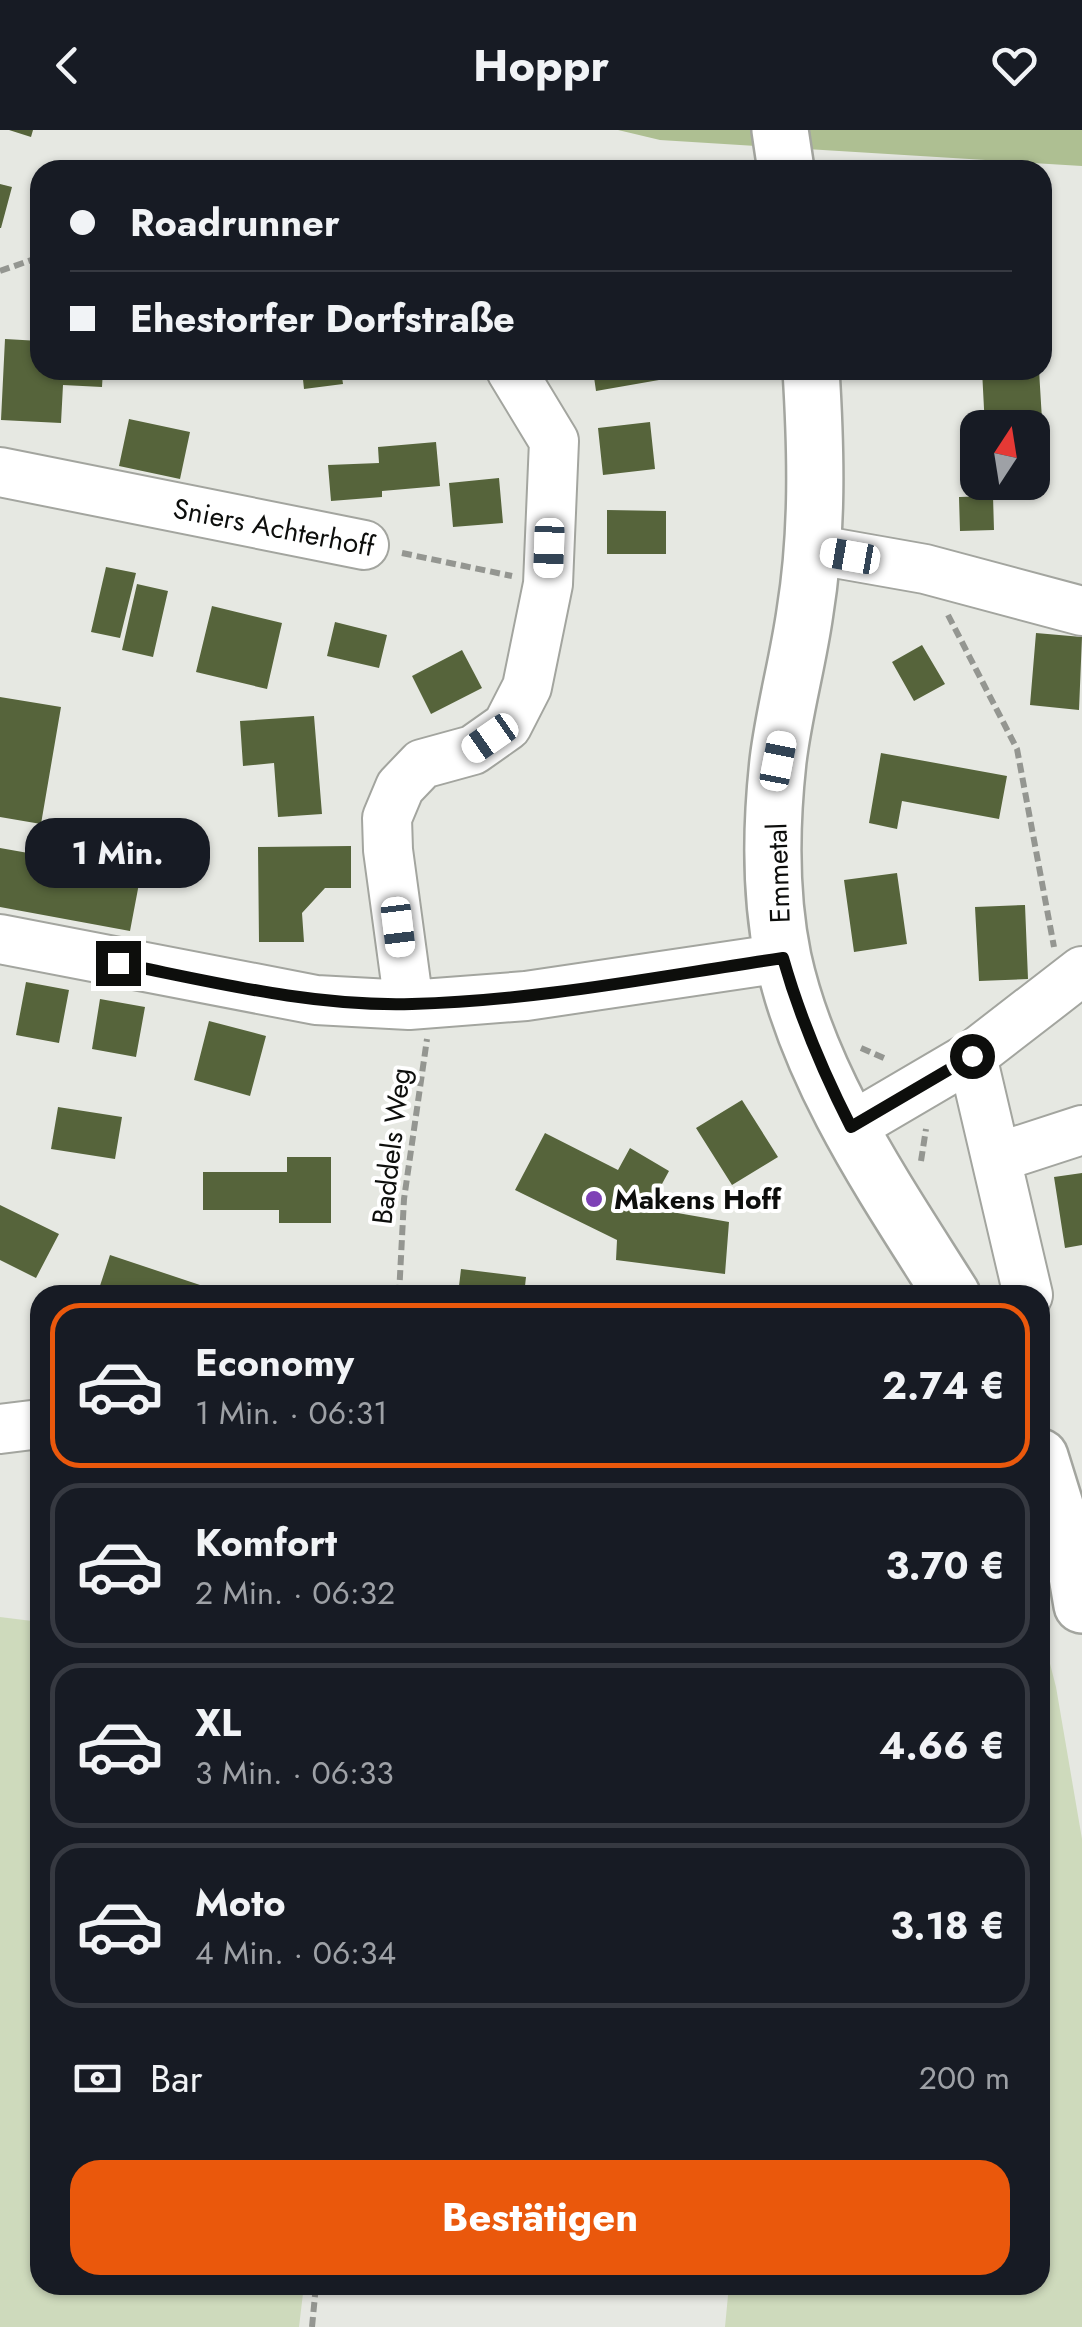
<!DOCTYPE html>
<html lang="de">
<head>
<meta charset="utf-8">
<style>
	body { margin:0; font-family:Jost,sans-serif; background:#242831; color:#f1f3f6; height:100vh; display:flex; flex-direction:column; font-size:38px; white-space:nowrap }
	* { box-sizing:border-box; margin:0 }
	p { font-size:32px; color:#9ea1a6 }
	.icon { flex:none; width:55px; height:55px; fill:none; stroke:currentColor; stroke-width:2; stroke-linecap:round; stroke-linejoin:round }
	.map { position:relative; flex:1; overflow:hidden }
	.details { position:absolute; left:30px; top:1155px; width:1020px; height:1010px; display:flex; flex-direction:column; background:#171b24; border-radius:30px; box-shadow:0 2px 8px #0004 }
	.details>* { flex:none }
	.hud { position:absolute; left:30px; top:30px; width:1022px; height:220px; border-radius:30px; box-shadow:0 2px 8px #0004; display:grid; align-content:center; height:220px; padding:0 40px; background:#171b24 }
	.needle { width:65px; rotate:12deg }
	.buttons { position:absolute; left:960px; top:280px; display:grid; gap:20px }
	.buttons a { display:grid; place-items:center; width:90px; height:90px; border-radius:20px; background:#171b24; box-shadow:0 2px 8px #0004; font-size:50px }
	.end { position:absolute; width:45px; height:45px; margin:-22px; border:12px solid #0d0e0c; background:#fff; box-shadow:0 0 0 5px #fff }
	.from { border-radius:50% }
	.bubble { position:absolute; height:70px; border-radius:30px; background:#171b24; box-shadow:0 2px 8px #0004; font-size:32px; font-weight:700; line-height:70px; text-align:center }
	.car { position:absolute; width:30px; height:60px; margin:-30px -15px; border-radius:12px; box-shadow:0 0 8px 2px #0007; background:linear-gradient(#fff 24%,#345 0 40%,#fff 0 76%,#345 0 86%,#fff 0) }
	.hud b { display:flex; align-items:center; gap:35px; height:95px; font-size:38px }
	.hud b+b { border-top:2px solid #363941 }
	.hud i { width:25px; height:25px; background:#f1f3f6 }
	ul { padding:18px 0 0; list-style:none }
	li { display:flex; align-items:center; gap:30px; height:165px; margin:0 20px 15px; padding:0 20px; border:5px solid #363941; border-radius:30px }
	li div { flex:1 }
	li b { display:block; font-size:38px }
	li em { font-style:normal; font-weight:700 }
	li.selected { border-color:#ea580c }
	li>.icon { width:90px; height:90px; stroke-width:1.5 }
	.pay { display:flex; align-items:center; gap:25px; height:110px; padding:0 40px; font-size:38px }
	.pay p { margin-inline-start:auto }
	.button { display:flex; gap:20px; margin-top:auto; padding:20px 40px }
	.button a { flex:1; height:115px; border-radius:30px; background:#ea580c; color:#fff; font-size:40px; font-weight:700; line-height:115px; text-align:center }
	header { display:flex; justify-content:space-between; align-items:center; height:130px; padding:0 40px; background:#171b24; font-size:45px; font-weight:700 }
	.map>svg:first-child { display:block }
	.green { fill:#cedabc }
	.forest { fill:#aebf92 }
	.building { fill:#56643b }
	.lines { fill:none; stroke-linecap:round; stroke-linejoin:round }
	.minor-casing { stroke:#a3a59f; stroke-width:52 }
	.major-casing { stroke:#a3a59f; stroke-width:60 }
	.path { stroke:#949691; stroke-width:6; stroke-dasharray:10 5; stroke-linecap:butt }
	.minor { stroke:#fff; stroke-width:48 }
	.major { stroke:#fff; stroke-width:55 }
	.route { stroke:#0d0e0c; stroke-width:12 }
	.poi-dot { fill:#7e41b6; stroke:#fff; stroke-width:4 }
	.labels { text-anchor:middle; stroke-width:8; stroke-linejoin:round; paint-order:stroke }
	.street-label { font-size:28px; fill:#0d0e0c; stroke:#fff }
	.poi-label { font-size:28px; font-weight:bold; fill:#0d0e0c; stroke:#fff; text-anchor:start }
</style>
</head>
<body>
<header><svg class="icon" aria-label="back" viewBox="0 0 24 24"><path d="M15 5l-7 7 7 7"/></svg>Hoppr<svg class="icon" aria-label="heart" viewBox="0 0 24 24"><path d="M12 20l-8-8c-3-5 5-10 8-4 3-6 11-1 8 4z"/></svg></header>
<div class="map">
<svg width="1082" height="2197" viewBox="0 0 1082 2197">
	<rect width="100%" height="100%" fill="#e6e8e2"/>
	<path class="green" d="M 0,1487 L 40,1492 L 40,2155 L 304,2155 L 299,2197 L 0,2197 Z
		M 1040,1495 L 1056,1557 L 1082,1709 L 1082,2197 L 725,2197 L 729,2155 L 1040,2155 Z"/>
	<path class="forest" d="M 618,0 L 1082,0 L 1082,36 L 660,10 Z"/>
	<path class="building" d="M 9,0 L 33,0 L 31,7 Z
		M 599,31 L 601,40 L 549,40 L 549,37 Z
		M 0,54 L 12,57 L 1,98 L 0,98 Z
		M 5,209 L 40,211 L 40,240 L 103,240 L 102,257 L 63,255 L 61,293 L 1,290 Z
		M 215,240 L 245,240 L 243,248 Z
		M 302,240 L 341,240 L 343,254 L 304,259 Z
		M 371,240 L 412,240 L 413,245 L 372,249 Z
		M 593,240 L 657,240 L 659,250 L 596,261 Z
		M 982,240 L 1039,240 L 1044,323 L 1032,324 L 1032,298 L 985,298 Z
		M 129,289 L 190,302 L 180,349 L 119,336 Z
		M 650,292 L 655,339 L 603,345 L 598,298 Z
		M 436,312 L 440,356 L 382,361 L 382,367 L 331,371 L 328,335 L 379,333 L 378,317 Z
		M 499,348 L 503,393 L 453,397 L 449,353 Z
		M 993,366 L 994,400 L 960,401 L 959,367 Z
		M 607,380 L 666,381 L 666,424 L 607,424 Z
		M 106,437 L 136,443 L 120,508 L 91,502 Z
		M 137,454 L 168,461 L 153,527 L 122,520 Z
		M 212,476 L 282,493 L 267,559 L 196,542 Z
		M 335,492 L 387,505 L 379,538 L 327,526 Z
		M 1036,503 L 1082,507 L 1079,580 L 1030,575 Z
		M 922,515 L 945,554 L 914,571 L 892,532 Z
		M 462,520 L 482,558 L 431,584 L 412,546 Z
		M 0,567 L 61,577 L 41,694 L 0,687 Z
		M 314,586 L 322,684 L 278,687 L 274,633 L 243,636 L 240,591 Z
		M 881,623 L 1007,646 L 999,689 L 902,671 L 897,699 L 869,693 Z
		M 351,716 L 351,758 L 325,758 L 302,783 L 304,812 L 259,812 L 258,717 Z
		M 0,718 L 141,743 L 130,801 L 0,777 Z
		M 897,743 L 907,814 L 854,822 L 844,750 Z
		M 1025,775 L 1028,849 L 979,851 L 975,777 Z
		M 26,852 L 69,860 L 59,913 L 16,905 Z
		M 100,869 L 145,877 L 136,927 L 92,919 Z
		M 209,891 L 266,906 L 250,966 L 194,950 Z
		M 742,970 L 778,1027 L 732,1055 L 696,998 Z
		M 58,977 L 122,987 L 115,1029 L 51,1019 Z
		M 545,1003 L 618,1040 L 630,1018 L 669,1041 L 649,1078 L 729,1092 L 725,1144 L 616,1130 L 617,1110 L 515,1060 Z
		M 287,1027 L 331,1027 L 331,1093 L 279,1093 L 279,1080 L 203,1080 L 203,1042 L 287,1042 Z
		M 1082,1043 L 1082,1115 L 1065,1118 L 1054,1047 Z
		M 0,1075 L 59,1104 L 36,1148 L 0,1130 Z
		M 110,1125 L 203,1156 L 200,1165 L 97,1165 Z
		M 461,1139 L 526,1147 L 524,1165 L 458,1165 Z"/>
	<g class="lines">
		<defs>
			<path id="minor" d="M 0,342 L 364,415
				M 812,419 L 925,439 L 1082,481
				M 0,809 L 316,870 L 409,875 L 526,866 L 783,828
				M 409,875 L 388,720 L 387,688 L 400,657 L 422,634 L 473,620 L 507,596 L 527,557 L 548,454 L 554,311 L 511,240
				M 972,926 L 1028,1165
				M 851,997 L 972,926 L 1082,841
				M 996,1028 L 1082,1000
				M 0,1299 L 40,1294"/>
			<path id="major" d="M 780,0 L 786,40
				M 811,240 C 816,320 818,402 805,482 C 798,532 784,581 778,631 C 771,695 770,765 783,828 C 810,951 886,1060 952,1165
				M 1040,1327 L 1077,1446 L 1082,1475"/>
		</defs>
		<use href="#minor" class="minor-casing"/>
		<use href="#major" class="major-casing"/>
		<path class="path" d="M 0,141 L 40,127
			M 402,423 L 512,446
			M 948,485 L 1017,619 L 1054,817
			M 861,918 L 886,929
			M 921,1031 L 926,999
			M 399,1165 L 404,1069 L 427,909
			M 312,2197 L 316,2155"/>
		<use href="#minor" class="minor"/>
		<use href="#major" class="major"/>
	</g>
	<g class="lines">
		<path class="route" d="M 118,833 C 214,852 313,877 412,874 C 536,871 660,846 783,828 C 800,888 823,942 851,997 L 972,926"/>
	</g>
	<circle class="poi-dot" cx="594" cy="1069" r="10"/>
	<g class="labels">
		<g class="street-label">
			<text transform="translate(274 397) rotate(11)" y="10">Sniers Achterhoff</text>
			<text transform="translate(778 743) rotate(-92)" y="10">Emmetal</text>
			<text transform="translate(391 1016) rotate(-83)" y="10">Baddels Weg</text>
		</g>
		<g class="poi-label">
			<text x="614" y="1079">Makens Hoff</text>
		</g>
	</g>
</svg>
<div class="buttons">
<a><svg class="needle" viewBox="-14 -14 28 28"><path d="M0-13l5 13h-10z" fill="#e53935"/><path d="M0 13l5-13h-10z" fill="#9ea1a6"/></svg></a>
</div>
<i class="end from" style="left:972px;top:926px"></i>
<i class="end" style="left:118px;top:833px"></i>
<div class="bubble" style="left:25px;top:688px;width:185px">1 Min.</div>
<i class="car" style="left:549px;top:418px;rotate:182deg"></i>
<i class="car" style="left:850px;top:426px;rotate:280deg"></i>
<i class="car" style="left:490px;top:608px;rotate:235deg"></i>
<i class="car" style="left:778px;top:631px;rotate:11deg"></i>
<i class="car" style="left:398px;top:797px;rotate:173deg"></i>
<div class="hud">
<b><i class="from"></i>Roadrunner</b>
<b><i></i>Ehestorfer Dorfstraße</b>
</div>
<section class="details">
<ul>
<li class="selected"><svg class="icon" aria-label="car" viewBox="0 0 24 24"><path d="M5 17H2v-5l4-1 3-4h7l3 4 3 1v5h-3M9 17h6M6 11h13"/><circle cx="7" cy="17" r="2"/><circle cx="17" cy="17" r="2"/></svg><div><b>Economy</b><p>1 Min. · 06:31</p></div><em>2.74 €</em></li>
<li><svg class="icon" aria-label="car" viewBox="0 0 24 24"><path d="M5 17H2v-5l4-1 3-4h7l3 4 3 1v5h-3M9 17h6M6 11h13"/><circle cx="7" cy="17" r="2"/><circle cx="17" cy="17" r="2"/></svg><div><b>Komfort</b><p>2 Min. · 06:32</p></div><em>3.70 €</em></li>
<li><svg class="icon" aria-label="car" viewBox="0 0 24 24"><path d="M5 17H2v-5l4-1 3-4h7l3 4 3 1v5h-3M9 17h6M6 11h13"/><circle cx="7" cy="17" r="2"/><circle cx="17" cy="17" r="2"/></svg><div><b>XL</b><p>3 Min. · 06:33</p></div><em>4.66 €</em></li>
<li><svg class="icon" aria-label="car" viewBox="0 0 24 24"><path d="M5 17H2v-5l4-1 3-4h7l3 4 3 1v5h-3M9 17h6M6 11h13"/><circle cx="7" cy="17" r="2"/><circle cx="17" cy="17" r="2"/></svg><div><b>Moto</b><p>4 Min. · 06:34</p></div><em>3.18 €</em></li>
</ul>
<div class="pay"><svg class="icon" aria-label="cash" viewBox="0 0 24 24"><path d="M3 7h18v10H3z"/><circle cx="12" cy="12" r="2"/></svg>Bar<p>200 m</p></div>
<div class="button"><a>Bestätigen</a></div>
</section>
</div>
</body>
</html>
